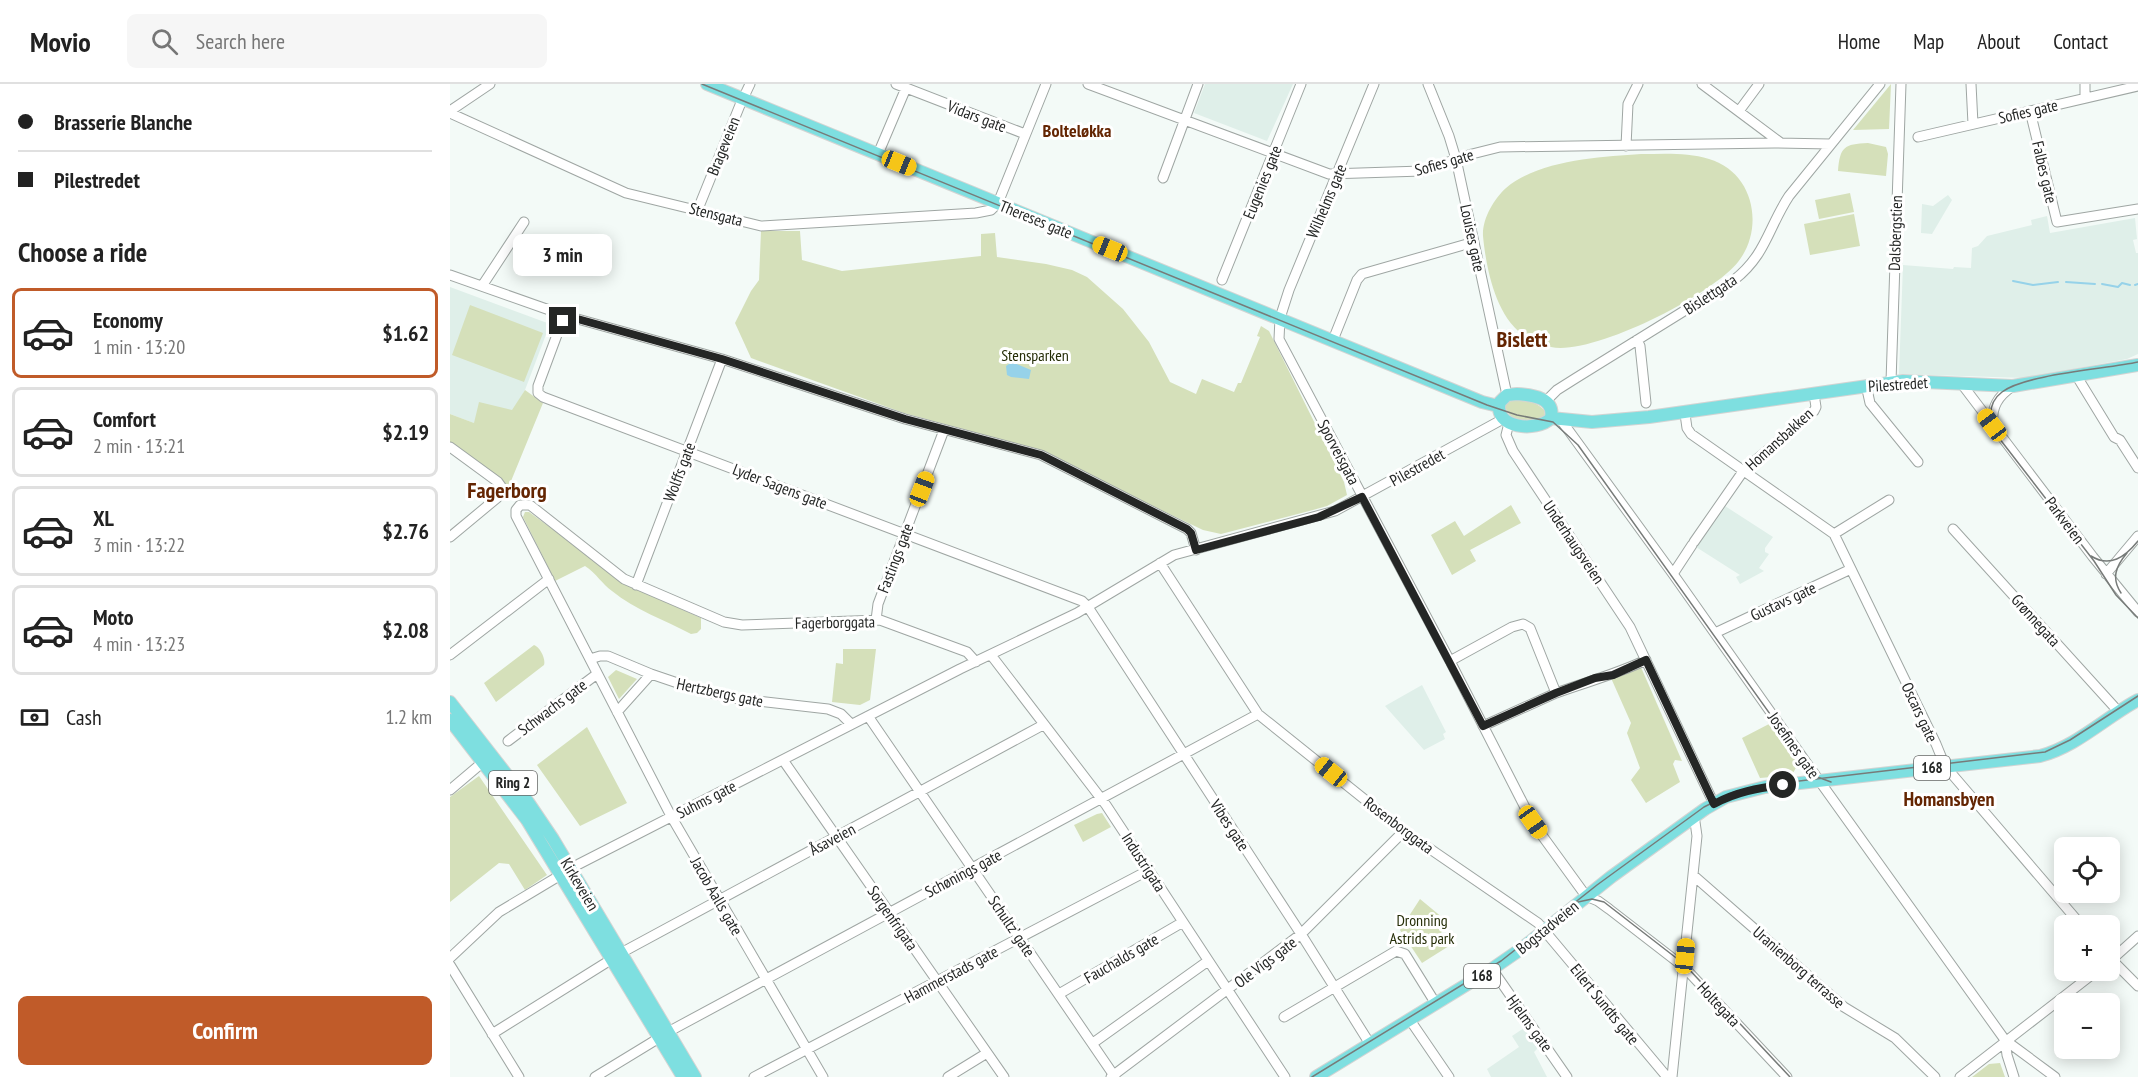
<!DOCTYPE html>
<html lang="en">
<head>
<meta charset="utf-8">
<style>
	body { margin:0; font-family:"PT Sans Narrow",sans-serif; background:#f6f6f6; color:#222; height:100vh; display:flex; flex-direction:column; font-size:22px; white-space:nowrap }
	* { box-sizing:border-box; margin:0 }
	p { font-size:20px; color:#767676 }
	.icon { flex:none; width:33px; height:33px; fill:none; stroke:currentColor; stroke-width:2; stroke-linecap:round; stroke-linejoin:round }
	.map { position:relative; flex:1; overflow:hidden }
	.sheet { display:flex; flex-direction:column; background:#fff; width:450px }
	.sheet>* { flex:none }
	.hud { display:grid; align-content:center; height:132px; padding:0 18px; background:#fff }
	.buttons { position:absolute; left:1604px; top:753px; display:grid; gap:12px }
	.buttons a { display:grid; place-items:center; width:66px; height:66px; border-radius:9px; background:#fff; box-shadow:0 3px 15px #0003; font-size:30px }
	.end { position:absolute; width:27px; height:27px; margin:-14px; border:8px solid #242625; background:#fff; box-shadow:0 0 0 3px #fff }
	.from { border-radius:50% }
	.bubble { position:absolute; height:42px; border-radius:9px; background:#fff; box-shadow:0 3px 15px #0003; font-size:20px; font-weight:600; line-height:42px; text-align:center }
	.car { position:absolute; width:18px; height:36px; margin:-18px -9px; border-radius:8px; box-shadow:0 0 4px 2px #0007; background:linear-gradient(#f5c518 24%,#345 0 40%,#f5c518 0 76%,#345 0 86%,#f5c518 0) }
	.hud b { display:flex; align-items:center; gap:21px; height:57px; font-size:22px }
	.hud b+b { border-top:2px solid #e0e0e0 }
	.hud i { width:15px; height:15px; background:#222 }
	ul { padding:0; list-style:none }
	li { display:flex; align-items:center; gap:18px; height:90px; margin:0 12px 9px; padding:0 6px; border:3px solid #e0e0e0; border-radius:9px }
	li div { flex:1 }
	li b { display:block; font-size:22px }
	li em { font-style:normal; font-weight:600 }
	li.selected { border-color:#c05b29 }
	li>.icon { width:54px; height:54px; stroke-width:1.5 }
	h2 { padding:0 18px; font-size:27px; line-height:72px }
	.pay { display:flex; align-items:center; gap:15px; height:66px; padding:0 18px; font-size:22px }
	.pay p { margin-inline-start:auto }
	.cta { display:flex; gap:12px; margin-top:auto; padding:12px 18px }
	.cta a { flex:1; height:69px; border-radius:9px; background:#c05b29; color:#fff; font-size:24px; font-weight:600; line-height:69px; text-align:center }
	header { display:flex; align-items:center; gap:36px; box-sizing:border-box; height:84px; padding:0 30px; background:#fff; border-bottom:2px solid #e0e0e0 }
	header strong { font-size:28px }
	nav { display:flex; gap:33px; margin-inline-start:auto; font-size:21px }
	.search { width:420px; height:54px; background:#f6f6f6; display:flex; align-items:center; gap:15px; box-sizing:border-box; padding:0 21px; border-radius:9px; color:#767676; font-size:22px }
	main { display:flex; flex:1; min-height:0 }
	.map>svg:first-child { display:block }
	.built { fill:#dfefe9 }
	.green { fill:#d5e0ba }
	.water { fill:#96d2e9 }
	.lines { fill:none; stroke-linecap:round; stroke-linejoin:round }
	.stream { stroke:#96d2e9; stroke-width:2 }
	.minor-casing { stroke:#9fa6a3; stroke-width:11 }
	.major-casing { stroke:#d3d4d3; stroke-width:14 }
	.minor { stroke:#fff; stroke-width:9 }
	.major { stroke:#7edfe0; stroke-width:12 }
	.tram { stroke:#777b79; stroke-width:1.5 }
	.route { stroke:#242625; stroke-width:8 }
	.labels { text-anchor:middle; stroke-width:6; stroke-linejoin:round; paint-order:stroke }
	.shield { fill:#fff; stroke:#666766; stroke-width:1.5 }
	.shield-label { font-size:15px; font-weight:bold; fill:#242625 }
	.street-label { font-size:16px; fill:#242625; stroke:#fff }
	.park-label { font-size:16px; fill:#252d07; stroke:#fff }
	.neighbourhood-label { font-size:18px; font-weight:bold; fill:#642502; stroke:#fff }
	.quarter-label { font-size:20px; font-weight:bold; fill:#642502; stroke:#fff }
	.district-label { font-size:22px; font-weight:bold; fill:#642502; stroke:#fff }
</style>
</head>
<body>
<header>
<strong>Movio</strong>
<div class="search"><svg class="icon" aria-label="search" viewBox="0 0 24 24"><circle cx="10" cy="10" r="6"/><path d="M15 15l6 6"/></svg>Search here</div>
<nav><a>Home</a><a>Map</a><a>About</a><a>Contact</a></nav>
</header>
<main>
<section class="sheet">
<div class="hud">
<b><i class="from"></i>Brasserie Blanche</b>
<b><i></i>Pilestredet</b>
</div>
<h2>Choose a ride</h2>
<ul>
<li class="selected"><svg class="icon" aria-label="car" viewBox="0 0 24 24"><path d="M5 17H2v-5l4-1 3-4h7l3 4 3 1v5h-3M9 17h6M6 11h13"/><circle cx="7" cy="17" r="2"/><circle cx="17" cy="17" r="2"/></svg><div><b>Economy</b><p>1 min · 13:20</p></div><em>$1.62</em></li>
<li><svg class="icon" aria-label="car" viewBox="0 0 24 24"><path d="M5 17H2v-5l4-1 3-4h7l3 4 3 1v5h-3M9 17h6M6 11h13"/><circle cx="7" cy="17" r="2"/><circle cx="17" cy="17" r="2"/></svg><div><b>Comfort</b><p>2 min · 13:21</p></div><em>$2.19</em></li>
<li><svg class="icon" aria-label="car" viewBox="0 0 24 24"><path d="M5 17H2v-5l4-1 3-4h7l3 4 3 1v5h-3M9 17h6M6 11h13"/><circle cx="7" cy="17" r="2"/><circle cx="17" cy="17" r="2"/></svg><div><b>XL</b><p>3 min · 13:22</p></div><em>$2.76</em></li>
<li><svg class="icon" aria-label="car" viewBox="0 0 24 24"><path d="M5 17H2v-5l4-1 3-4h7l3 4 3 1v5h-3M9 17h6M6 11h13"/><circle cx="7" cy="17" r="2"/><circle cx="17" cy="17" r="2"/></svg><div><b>Moto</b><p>4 min · 13:23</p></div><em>$2.08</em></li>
</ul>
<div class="pay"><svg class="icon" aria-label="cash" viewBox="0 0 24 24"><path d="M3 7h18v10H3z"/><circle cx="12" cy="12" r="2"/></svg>Cash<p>1.2 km</p></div>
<div class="cta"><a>Confirm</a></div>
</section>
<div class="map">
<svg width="1688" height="993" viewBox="0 0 1688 993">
	<rect width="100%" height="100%" fill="#f3faf7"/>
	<path class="built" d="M 755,0 L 843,0 L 817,57 L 744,29 Z
		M 1498,111 L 1502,116 L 1482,150 L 1471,149 L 1472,120 L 1483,122 Z
		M 1597,132 L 1600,149 L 1685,134 L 1687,155 L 1683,156 L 1686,169 L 1688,169 L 1688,270 L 1677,275 L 1575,294 L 1449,290 L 1453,181 L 1503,185 L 1504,183 L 1521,184 L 1522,164 L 1528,162 L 1537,152 L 1582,141 L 1581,136 Z
		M 0,203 L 100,240 L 75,306 L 50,349 L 0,330 Z
		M 1275,422 L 1323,453 L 1315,464 L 1315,468 L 1319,470 L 1309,484 L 1314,487 L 1290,500 L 1286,493 L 1290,491 L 1246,463 L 1270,427 Z
		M 972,601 L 996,648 L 993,650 L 995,655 L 974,666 L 935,622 Z
		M 1074,944 L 1081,954 L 1086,955 L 1090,962 L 1084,968 L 1097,993 L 1041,993 L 1037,985 L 1069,963 L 1062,952 Z"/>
	<path class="green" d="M 1441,0 L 1439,45 L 1403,46 Z
		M 1418,59 L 1436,63 L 1438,70 L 1436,92 L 1388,87 C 1390,63 1394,60 1418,59 Z
		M 1191,70 C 1213,70 1237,68 1259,75 C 1304,88 1315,144 1288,178 C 1262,211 1143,272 1101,263 C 1091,261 1081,257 1072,250 C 1045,230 1036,183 1033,152 C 1032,135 1044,115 1056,104 C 1089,76 1150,73 1191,70 Z
		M 1400,109 L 1404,128 L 1369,135 L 1365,116 Z
		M 1404,130 L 1410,162 L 1360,171 L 1354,140 Z
		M 311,147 L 350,147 L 352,176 L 392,187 L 531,172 L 531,150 L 545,149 L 547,173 L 596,180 L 622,186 L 637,193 L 673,225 L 699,258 L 720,298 L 746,310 L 752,295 L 784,308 L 788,299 L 791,299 L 810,253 L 807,252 L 811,242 L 819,247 L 894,398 L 897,411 L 877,422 L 863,426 L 771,450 L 753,446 L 621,383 L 597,368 L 454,329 L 301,274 L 285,239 L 301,207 L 309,196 Z
		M 20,221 L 93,249 L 74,298 L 2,271 Z
		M 75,306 L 93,319 L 59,402 L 0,358 L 0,330 L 24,339 L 29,318 L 62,326 Z
		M 1062,316 C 1073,315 1086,317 1094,326 L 1095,331 C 1084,341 1056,338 1055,321 Z
		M 1061,421 L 1071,439 L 1020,466 L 1026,477 L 1002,491 L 981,451 L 1005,437 L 1014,452 Z
		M 75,428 L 79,428 L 182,503 L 251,534 L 251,545 L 247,549 L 241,550 C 215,536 185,526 162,507 C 152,500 147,490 135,482 L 105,497 L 73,433 Z
		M 84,561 C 90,563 96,575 94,581 L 46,618 L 34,599 Z
		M 393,565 L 426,565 L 420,616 L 410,621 L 382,618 L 386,579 L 393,580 Z
		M 1190,581 L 1232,677 L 1225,676 L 1223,680 L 1230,698 L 1196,719 L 1181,696 L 1190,684 L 1177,649 L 1181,639 L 1161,594 Z
		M 166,586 L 187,595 L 169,615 L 158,593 Z
		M 1319,640 L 1348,680 L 1342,691 L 1310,694 L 1292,654 Z
		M 137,643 L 177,719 L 130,742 L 87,681 Z
		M 29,692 L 97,791 L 75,806 L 59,780 L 49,779 L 0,818 L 0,713 Z
		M 652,729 L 661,743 L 633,758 L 624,741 L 647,730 Z
		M 970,815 L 999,839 L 991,849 L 999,862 L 972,879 L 950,846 Z
		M 1550,979 L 1555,993 L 1522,993 L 1539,980 Z"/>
	<path class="water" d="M 562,278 L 581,286 L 579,295 L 561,293 L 557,291 L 556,282 Z"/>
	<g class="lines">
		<path class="stream" d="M 1563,197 L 1583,201 L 1608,198
			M 1616,198 L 1645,200
			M 1652,200 L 1668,203 L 1672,199 L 1680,201
			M 1685,201 L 1688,200"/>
		<defs>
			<path id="minor" d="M 446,0 L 575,50
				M 638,0 L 879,90 L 972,87 L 1022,70 L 1050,63 L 1324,59 L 1380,60
				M 924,0 L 839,206 L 830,234 L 829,255 L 1000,577 L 1083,739 L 1136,812 L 1148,817 L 1159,825 L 1234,883 L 1337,993
				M 978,0 L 999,52 L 1006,75 L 1057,311
				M 1252,0 L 1331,59
				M 1521,0 L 1523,40
				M 1635,0 L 1635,14
				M 0,27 L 40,0
				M 1289,27 L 1309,0
				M 1580,27 L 1607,138 L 1688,125
				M 0,29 L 176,109 L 311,142 L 526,129 L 541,126 L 548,119 L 596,0
				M 1468,53 L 1688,2
				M 1176,62 L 1178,20 L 1188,0
				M 428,70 L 456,4
				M 713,94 L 748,0
				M 248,125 L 290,21 L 300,0
				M 0,191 L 105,228
				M 772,196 L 851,0
				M 32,202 L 74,138
				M 883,256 L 907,196 L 912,190 L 1024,158
				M 1187,256 L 1190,262 L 1196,319
				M 1626,291 L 1664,353 L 1670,356 L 1688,384
				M 1441,298 L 1451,0
				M 1511,299 L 1643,473 L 1688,528
				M 1416,301 L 1420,319 L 1468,378
				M 1096,317 L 1107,306 L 1126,294 L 1284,196 C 1316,171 1318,144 1339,112 L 1430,0
				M 1235,330 L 1237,344 L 1241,350 L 1384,450 L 1486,660 L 1495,682 L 1632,842
				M 1111,336 L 1223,490 L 1353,674 L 1555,956 L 1605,993
				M 1059,339 L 1056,351 L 1063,367 L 1180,543 L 1264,720
				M 1543,341 C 1541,323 1548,312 1563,302
				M 0,363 L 48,398 L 53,405 L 47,414 L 0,453
				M 1503,445 L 1668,627
				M 1384,450 L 1439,416
				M 1244,458 L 1294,386 L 1364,327 L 1366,323 L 1364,310
				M 746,466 L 741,449 L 737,445 L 591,371 L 455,335 L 272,275 L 124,234 L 116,235 L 111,240 L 88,302 L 88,309 L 93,313 L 632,517 L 638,523 L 851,850 L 920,960
				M 710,479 L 808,630 L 954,747 L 1088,839 L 1217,993
				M 1223,490 L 1242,461
				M 1656,490 L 1688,452
				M 186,501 L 272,275
				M 426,536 L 428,520 L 494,346
				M 1265,549 L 1401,485
				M 0,571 L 99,495
				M 541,571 L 656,721 L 835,993
				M 140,575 L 150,572 L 158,572 L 201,590 L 251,607 L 282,614 L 378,625 L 391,630 L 401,640
				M 1000,577 L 1062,543 L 1073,540 L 1080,544 L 1106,609 L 1033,642
				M 1106,609 C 1136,598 1167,590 1196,576
				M 167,628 L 201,590
				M 418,632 L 665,993
				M 58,657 L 147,590
				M 333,676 L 554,993
				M 0,706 L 33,678
				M 1244,792 L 1394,923 L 1445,954 L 1485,993
				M 171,869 L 593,641
				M 1659,873 L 1688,902
				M 0,874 L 49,828 L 129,780 L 510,585 L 627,529 L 724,471 L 885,427 L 1053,335
				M 1659,878 L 1688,852
				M 0,881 L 69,993
				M 1042,885 L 1117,993
				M 609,910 L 733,838
				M 834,933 L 946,867 L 955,870 L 986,920
				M 960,936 L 999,993
				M 218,948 L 808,630
				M 42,950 L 162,875
				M 1555,956 L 1557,971 L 1564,993
				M 643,959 L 758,877
				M 145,993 L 209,954
				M 304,993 L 699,786
				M 373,993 L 221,732 L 66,432 L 66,426 L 70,421 L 80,421 L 174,495 L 274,538 L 292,541 L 430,536 L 517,568 L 526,578
				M 498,993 L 537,969
				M 661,993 L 851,850 L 954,747
				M 1222,993 L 1247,752 L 1245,738 L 1243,733
				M 1510,993 L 1648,886"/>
			<path id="major" d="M 257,0 L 1032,318 L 1048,322
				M 1067,310 C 1083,311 1105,314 1101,334 C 1087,349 1042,344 1050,318 L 1057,311 Z
				M 1101,334 L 1142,338 L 1199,333 L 1453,297 L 1563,302 L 1688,281
				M 0,618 L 78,718 L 103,755 L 245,993
				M 0,636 L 77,736 L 233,993
				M 866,993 L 1042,885 L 1071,865 L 1161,793 L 1255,725 L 1276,713 L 1315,703 L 1590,672 C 1626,663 1656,633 1688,616"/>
		</defs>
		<use href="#minor" class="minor-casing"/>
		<use href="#major" class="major-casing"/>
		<use href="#minor" class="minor"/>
		<use href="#major" class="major"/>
		<path class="tram" d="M 252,0 L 1037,321 L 1067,331 L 1103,338 L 1128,361 L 1360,686 L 1365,692 L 1381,698
			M 1688,278 C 1656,285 1576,290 1552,308 C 1536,320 1539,340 1549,354 L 1644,477 L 1666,511 L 1688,534
			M 1641,472 C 1660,484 1675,473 1688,457
			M 1671,509 C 1661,494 1666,482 1677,469
			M 1128,818 L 1142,815 L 1154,818 L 1234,880 L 1340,993
			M 862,993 L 1051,877 L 1147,801 L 1254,723 L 1284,708 L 1315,701 L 1595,668 L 1620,656 L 1688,612"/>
	</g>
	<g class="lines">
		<path class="route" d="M 113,237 L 120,233 L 124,234 L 272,275 L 455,335 L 591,371 L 737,445 L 741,449 L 746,466 L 869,433 L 912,413 L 1033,642 L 1106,609 L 1145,594 L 1163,591 L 1196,576 L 1264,720 C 1286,708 1308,704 1333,701"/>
	</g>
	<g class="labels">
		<g class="shield">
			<rect x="1464" y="672" width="36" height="24" rx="4.5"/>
			<rect x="39" y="687" width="48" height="24" rx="4.5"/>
			<rect x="1014" y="880" width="36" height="24" rx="4.5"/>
		</g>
		<g class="shield-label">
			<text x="1482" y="689">168</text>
			<text x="63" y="704">Ring 2</text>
			<text x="1032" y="897">168</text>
		</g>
		<g class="street-label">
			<text transform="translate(1578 27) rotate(-13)" y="6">Sofies gate</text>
			<text transform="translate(527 32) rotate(21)" y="6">Vidars gate</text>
			<text transform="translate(273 62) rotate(-68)" y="6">Brageveien</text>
			<text transform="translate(994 78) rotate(-16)" y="6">Sofies gate</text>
			<text transform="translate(1595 88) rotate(77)" y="6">Falbes gate</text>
			<text transform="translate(812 98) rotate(-68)" y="6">Eugenies gate</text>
			<text transform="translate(876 117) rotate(-67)" y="6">Wilhelms gate</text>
			<text transform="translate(266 130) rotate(14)" y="6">Stensgata</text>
			<text transform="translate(586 135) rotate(22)" y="6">Thereses gate</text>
			<text transform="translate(1445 149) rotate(-88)" y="6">Dalsbergstien</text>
			<text transform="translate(1023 154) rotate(78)" y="6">Louises gate</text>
			<text transform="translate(1260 210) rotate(-33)" y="6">Bislettgata</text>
			<text transform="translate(1448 300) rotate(-4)" y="6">Pilestredet</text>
			<text transform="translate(1329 355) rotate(-42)" y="6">Homansbakken</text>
			<text transform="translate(889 368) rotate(62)" y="6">Sporveisgata</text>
			<text transform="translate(967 383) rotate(-29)" y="6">Pilestredet</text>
			<text transform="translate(229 388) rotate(-69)" y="6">Wolffs gate</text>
			<text transform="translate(330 402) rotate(21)" y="6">Lyder Sagens gate</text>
			<text transform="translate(1615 436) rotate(53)" y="6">Parkveien</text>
			<text transform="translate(1124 458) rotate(56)" y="6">Underhaugsveien</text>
			<text transform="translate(445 474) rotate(-69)" y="6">Fastings gate</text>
			<text transform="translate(1333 517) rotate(-25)" y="6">Gustavs gate</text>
			<text transform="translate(1586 536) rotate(48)" y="6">Grønnegata</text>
			<text transform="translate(385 538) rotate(-1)" y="6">Fagerborggata</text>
			<text transform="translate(270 608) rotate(12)" y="6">Hertzbergs gate</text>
			<text transform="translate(102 623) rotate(-37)" y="6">Schwachs gate</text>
			<text transform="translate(1470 628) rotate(65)" y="6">Oscars gate</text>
			<text transform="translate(1344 661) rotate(55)" y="6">Josefines gate</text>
			<text transform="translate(256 715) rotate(-27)" y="6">Suhms gate</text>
			<text transform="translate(780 741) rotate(57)" y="6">Vibes gate</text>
			<text transform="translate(949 741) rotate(37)" y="6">Rosenborggata</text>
			<text transform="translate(382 755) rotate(-28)" y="6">Åsaveien</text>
			<text transform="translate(694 778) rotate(57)" y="6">Industrigata</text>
			<text transform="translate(513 789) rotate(-28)" y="6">Schønings gate</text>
			<text transform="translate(130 800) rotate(59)" y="6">Kirkeveien</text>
			<text transform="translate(267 812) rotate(60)" y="6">Jacob Aalls gate</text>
			<text transform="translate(443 834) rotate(55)" y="6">Sorgenfrigata</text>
			<text transform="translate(562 842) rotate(56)" y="6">Schultz’ gate</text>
			<text transform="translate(1097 843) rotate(-39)" y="6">Bogstadveien</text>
			<text transform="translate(671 874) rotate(-30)" y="6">Fauchalds gate</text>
			<text transform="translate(815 878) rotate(-37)" y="6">Ole Vigs gate</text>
			<text transform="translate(1349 883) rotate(41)" y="6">Uranienborg terrasse</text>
			<text transform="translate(501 890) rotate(-28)" y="6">Hammerstads gate</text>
			<text transform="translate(1155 920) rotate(51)" y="6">Eilert Sundts gate</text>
			<text transform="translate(1269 920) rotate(47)" y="6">Holtegata</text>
			<text transform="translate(1080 939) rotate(54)" y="6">Hjelms gate</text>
		</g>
		<g class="park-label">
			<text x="585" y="277">Stensparken</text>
			<text x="972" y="842">Dronning<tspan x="972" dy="18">Astrids park</tspan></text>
		</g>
		<g class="neighbourhood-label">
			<text x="627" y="53">Bolteløkka</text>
		</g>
		<g class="quarter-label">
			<text x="1499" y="722">Homansbyen</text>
		</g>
		<g class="district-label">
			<text x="1072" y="263">Bislett</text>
			<text x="57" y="414">Fagerborg</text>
		</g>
	</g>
</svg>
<div class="buttons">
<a><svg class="icon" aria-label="locate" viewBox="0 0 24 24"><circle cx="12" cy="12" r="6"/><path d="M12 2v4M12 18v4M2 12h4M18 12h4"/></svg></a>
<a>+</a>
<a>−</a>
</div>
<i class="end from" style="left:1333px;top:701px"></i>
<i class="end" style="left:113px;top:237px"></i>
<div class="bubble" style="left:63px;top:150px;width:99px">3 min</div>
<i class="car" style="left:449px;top:79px;rotate:112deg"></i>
<i class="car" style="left:660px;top:165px;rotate:292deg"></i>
<i class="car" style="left:1542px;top:341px;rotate:323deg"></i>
<i class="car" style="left:472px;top:405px;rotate:21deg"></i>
<i class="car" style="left:881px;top:688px;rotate:309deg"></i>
<i class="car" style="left:1083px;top:738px;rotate:145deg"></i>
<i class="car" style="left:1235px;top:872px;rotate:6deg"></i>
</div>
</main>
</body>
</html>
